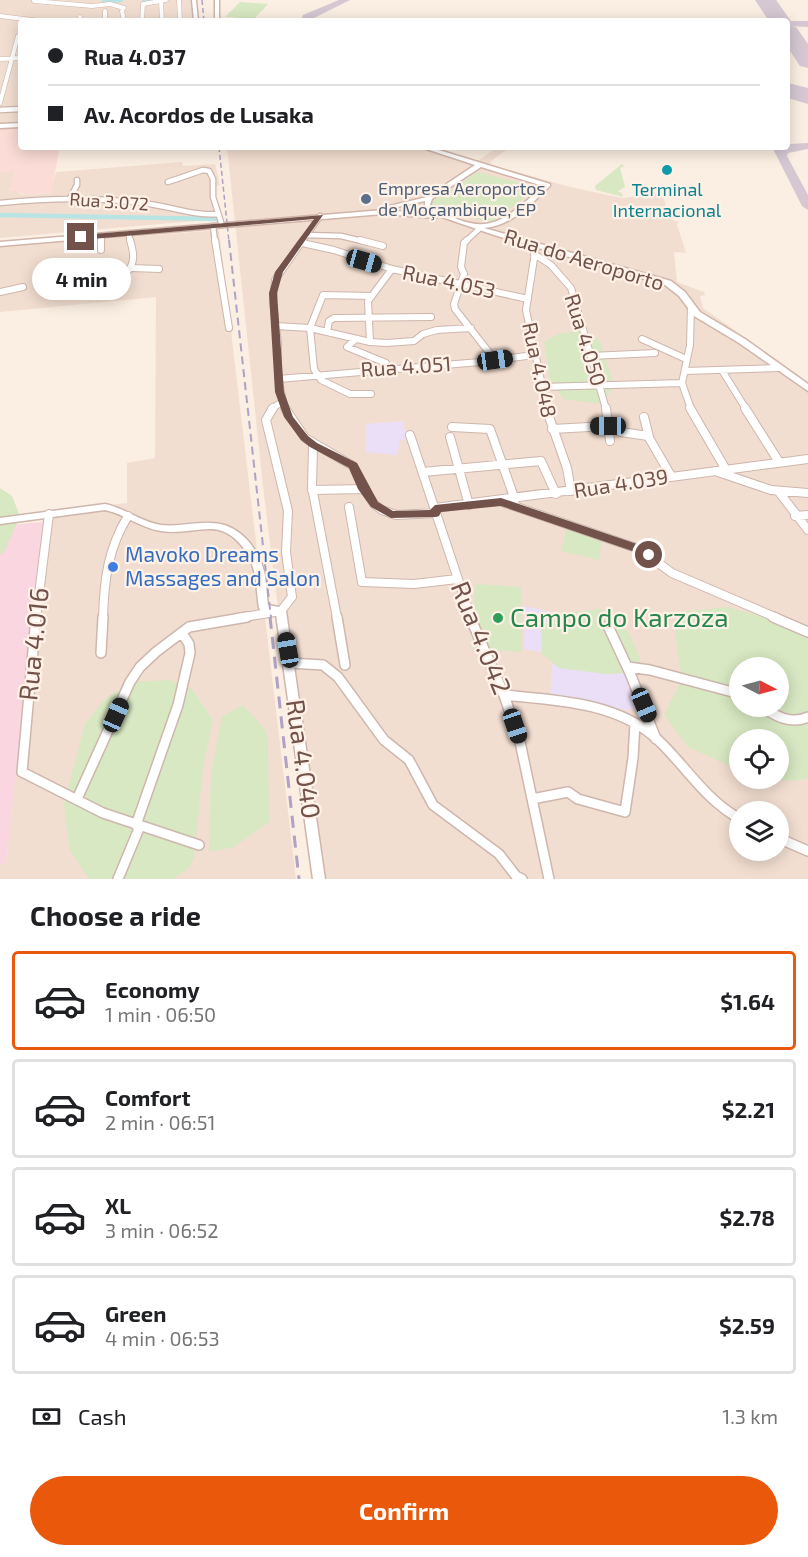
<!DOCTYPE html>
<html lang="en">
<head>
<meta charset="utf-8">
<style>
	body { margin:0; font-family:"Exo 2",sans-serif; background:#f6f6f6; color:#202124; height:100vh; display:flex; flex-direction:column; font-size:22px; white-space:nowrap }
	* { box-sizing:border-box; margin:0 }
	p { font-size:20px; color:#757577 }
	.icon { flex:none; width:33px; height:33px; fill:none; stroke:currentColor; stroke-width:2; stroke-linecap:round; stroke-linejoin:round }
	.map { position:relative; height:879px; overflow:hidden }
	.sheet { display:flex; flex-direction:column; background:#fff; flex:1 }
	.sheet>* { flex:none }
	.guide { position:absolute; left:18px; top:18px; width:772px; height:132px; border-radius:6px; box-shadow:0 3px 15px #0003; display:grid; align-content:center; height:132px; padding:0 30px; background:#fff }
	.needle { width:39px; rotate:96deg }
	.tools { position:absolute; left:729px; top:657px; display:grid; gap:12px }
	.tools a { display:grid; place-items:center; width:60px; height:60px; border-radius:50%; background:#fff; box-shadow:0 3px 15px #0003; font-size:30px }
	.end { position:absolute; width:27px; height:27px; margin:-14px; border:8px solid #72524a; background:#fff; box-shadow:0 0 0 3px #fff }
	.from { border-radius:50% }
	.bubble { position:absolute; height:42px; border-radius:21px; background:#fff; box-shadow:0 3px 15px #0003; font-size:20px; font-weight:700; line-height:42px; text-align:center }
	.car { position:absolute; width:18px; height:36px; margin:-18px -9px; border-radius:8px; box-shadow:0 0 4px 2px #0007; background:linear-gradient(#222 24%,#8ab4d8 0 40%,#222 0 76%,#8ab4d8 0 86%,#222 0) }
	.guide b { display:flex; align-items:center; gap:21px; height:57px; font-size:22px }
	.guide b+b { border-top:2px solid #e0e0e0 }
	.guide i { width:15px; height:15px; background:#202124 }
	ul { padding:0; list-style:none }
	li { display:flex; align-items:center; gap:18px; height:99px; margin:0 12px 9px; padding:0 18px; border:3px solid #e0e0e0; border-radius:6px }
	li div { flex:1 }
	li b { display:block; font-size:22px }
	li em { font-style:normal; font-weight:700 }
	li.current { border-color:#ea580c }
	li>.icon { width:54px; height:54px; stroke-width:1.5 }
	h2 { padding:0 30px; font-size:27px; line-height:72px }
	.pay { display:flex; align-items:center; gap:15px; height:66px; padding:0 30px; font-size:22px }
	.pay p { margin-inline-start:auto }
	.action { display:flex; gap:12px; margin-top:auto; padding:12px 30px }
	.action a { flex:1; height:69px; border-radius:36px; background:#ea580c; color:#fff; font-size:24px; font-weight:700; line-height:69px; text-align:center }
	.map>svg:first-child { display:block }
	.residential { fill:#f2ded1; fill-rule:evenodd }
	.commercial { fill:#fbdcd6 }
	.education { fill:#ebdff7 }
	.medical { fill:#f9d6e0 }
	.green { fill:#d7e8c2; fill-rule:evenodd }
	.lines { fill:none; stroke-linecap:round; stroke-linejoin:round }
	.canal-far1 { stroke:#b8e4e3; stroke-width:4 }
	.canal { stroke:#b8e4e3; stroke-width:4.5 }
	.taxiway { fill:#d5c8d3; fill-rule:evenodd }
	.runway { fill:#d5c8d3; fill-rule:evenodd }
	.minor-far4-casing { stroke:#ceb6ad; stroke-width:5 }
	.minor-far3-casing { stroke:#ceb6ad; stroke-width:7 }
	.minor-far2-casing { stroke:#ceb6ad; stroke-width:8 }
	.minor-far1-casing { stroke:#ceb6ad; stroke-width:10 }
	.minor-casing { stroke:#ceb6ad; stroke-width:12 }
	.tertiary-casing { stroke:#ceb6ad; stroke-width:3 }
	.secondary-casing { stroke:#d1b5aa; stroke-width:3 }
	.minor-far4 { stroke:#fff; stroke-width:4 }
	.minor-far3 { stroke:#fff; stroke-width:4.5 }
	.minor-far2 { stroke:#fff; stroke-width:6 }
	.minor-far1 { stroke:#fff; stroke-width:8 }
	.minor { stroke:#fff; stroke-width:9 }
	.tertiary { fill:#fff; fill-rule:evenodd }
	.secondary { fill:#fff; fill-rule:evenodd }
	.rail-far2 { stroke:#afa2c4; stroke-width:1.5; stroke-dasharray:5 3; stroke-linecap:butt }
	.rail-far1 { stroke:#afa2c4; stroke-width:2; stroke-dasharray:8 5; stroke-linecap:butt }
	.rail { stroke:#afa2c4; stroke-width:3; stroke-dasharray:12 8; stroke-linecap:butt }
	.route { fill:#72524a }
	.culture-dot { fill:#0f9aa8; stroke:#fef2e8; stroke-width:2 }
	.service-dot { fill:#5c6f8a; stroke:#fef2e8; stroke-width:2 }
	.shop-dot { fill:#3f7fe0; stroke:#fef2e8; stroke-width:2 }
	.leisure-dot { fill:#2e9e5b; stroke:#fef2e8; stroke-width:2 }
	.labels { text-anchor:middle; stroke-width:4.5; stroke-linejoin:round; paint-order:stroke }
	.far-service-label { font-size:18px; fill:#4e5e75; stroke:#fef2e8; text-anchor:start }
	.far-culture-label { font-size:18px; fill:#0d838f; stroke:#fef2e8 }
	.far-street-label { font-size:18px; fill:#72524a; stroke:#fef2e8 }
	.street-label { font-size:21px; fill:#72524a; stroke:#fef2e8 }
	.shop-label { font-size:21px; fill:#366cbe; stroke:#fef2e8; text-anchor:start }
	.near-leisure-label { font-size:26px; fill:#27864d; stroke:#fef2e8; text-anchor:start }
	.near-street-label { font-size:26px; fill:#72524a; stroke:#fef2e8 }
</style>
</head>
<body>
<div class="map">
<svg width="808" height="879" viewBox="0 0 808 879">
	<rect width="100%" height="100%" fill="#fbeee2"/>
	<path class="residential" d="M 0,0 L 192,0 L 194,21 L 21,21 L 21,127 L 0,129 Z
		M 227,147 L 428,147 L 465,159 L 479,160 L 497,147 L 510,147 L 490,162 L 491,165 L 570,187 L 622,198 L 662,193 L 670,219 L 679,222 L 677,224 L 686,253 L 674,252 L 677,282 L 704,292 L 705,295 L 700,296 L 703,308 L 808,382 L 808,879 L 311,879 L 263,486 ZM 740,668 L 778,668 L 778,706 L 740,706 ZM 740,740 L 778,740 L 778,778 L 740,778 ZM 740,812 L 778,812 L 778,850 L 740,850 Z
		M 182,162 L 183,166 L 215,164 L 220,185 L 215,187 L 218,219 L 0,238 L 0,172 L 15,171 L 9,191 L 18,191 L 19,195 L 50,193 L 56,172 Z
		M 219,230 L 296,879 L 0,879 L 0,865 L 6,864 L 43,513 L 127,503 L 127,463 L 155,458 L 156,297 L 0,312 L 0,247 Z"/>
	<path class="commercial" d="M 21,127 L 21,147 L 60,147 L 51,193 L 19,195 L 18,191 L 9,191 L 14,172 L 0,172 L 0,129 Z"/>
	<path class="education" d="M 404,421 L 403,426 L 410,440 L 400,440 L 397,455 L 366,452 L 365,424 Z
		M 525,606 L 602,623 L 640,700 L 641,708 L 626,710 L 550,696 L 553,654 L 524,649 Z"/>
	<path class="medical" d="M 43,522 L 6,864 L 0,865 L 0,526 Z"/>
	<path class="green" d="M 240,2 L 268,4 L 254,19 L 225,17 Z
		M 622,164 L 624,166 L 620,168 L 625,187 L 618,191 L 622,193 L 623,197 L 596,190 L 595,186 Z
		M 478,172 L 534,187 L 536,189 L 491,223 L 432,206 L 433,201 Z
		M 580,331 L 600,341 L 614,387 L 600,404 L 564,399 L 550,380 L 544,342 L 558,334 Z
		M 0,488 L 12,496 L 20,516 L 5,550 L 0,555 Z
		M 566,529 L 602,539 L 599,560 L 561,551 Z
		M 475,584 L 521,587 L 522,652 L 472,649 Z
		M 728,607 L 808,629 L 808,778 L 795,781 L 765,779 L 778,778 L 778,740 L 740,740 L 739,770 L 688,747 L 664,715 L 682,679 L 675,633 L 679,612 ZM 740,668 L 778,668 L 778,706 L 740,706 Z
		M 600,609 C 625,625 631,631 640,660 L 630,673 L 606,674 L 559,668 L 542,654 L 541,626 L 567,613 Z
		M 170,680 L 192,689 L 213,720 L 203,768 L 194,858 L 189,868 L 173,879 L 89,879 L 69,848 L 64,804 L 85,724 L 104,700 L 130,682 Z
		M 243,705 L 264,728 L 268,740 L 269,822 L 234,847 L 209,852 L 211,773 L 222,716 Z"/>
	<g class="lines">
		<path class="canal-far1" d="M 104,0 L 109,2 L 121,0
			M 144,0 L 158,1"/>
		<path class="canal" d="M 0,215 L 220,219"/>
		<path class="taxiway" d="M 339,0 L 350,0 L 308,21 L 300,21 L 303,15 Z
			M 808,21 L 808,27 L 788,26 L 788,21 Z
			M 808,143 L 808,149 L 788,153 L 787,156 L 808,195 L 808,210 L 802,206 L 772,147 L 788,147 L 790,144 Z"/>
		<path class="runway" d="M 755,0 L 776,0 L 791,21 L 788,25 L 796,27 L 808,44 L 808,68 L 800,66 L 788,48 L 788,21 L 769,21 Z
			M 788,83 L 808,88 L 808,104 L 788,98 Z"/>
		<defs>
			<path id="minor-far4" d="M 179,0 L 180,21
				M 34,1 L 92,6 L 110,4 L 124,8 L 122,11 L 124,21
				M 161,1 L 162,21
				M 105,11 L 105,21
				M 0,16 L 40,21
				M 80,17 L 81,21
				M 142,21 L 143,4 L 166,0
				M 0,59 L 21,58
				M 0,103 L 18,36"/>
			<path id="minor-far3" d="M 0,110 L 21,109
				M 168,182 L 203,170 L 209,171 L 213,179 L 213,197 L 221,222
				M 70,198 L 77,185 L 77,180
				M 0,203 C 49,198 100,197 149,204 C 172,207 194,216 218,214
				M 213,226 L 215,242
				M 128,233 L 131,242
				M 307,235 L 341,236 L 366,242
				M 101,236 L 101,242
				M 302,242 L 320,216
				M 465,242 L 479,229"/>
			<path id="minor-far2" d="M 101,240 L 101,250
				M 215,240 L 229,328
				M 360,240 L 383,246
				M 467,240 L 464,243 L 461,267 L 464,274 L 454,304 L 455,309 L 495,360
				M 302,243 L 334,250 L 392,269 L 528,299
				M 536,246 L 526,310 L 547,409
				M 534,254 L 551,265 L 571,288 L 606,409
				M 132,268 L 159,269
				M 103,274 L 125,274 C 136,264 134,253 130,240
				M 0,292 L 23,287
				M 371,296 L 323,295 L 310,328 L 314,369 L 321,380 L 350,394 L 371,394
				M 276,326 L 310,328 L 370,342 L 387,343 L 414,341 L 423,334 L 437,330 L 471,328
				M 327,332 L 329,321 L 334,318 L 431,317
				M 356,339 L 347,347 L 386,363 L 387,368
				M 642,339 L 686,359
				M 370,342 L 368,301 L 392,269
				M 591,356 L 655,353
				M 685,371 L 779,368
				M 723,372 L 746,409
				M 278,379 L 480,362 L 534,355
				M 541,387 L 682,383
				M 271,409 L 282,402
				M 285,409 L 278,379 L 278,343 L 273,303 L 275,280 L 303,240
				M 691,409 L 682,383 L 690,345 L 691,307"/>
			<path id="minor-far1" d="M 285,408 L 305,438 L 353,466 L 364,489 L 374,504 L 382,510 L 396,515 L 436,513
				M 546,408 L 567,468 L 571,491
				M 606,408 L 610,441
				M 690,408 L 725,468
				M 745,408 L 779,462
				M 644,417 L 649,437
				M 452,427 L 490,429 L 515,500
				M 552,429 L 608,426 L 621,432 L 648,436 L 671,476
				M 410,435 L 471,618
				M 450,437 L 469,505
				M 313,445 L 312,487 L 337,618
				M 715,471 L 771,490 L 808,493
				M 423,472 L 541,461 L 556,494
				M 312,490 L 364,489
				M 779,492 L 808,530
				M 502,502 L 639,549 L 672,573 L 777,618
				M 349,507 L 362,582 L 414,584 L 457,579
				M 435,508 L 808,459
				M 795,516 L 808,515
				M 36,618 L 49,514
				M 103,618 C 104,581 108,548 128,516
				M 238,618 L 281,611 L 292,597 L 286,552 L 288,511 L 266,420 L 273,408"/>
			<path id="minor" d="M 36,617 L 22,772 L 103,813 L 199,845
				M 337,617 L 345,665
				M 470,617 L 504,695 L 520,742 L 549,879
				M 773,617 L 808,632
				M 608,626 L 630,673 L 656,739
				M 101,653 L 103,617
				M 290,663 L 323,665 L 338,677 L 384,740 L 409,760 L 433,805 L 499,854 L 516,876 L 522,879
				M 628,667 L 650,670 L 740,694
				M 504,695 C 555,700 617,702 657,739 C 686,766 704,799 740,819
				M 761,706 C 775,716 791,725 808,717
				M 77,799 L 130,682 L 140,667 L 156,652 L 189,627 L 247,617
				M 532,799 L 568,792 L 578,799 L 625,812 L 633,758 L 635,723
				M 136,825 L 178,705 L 190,653 L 189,644 L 182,633
				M 778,838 L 808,851
				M 118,879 L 140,826"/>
			<path id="tertiary" d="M 192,0 L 196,0 L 198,21 L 194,21 Z
				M 215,0 L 219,0 L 219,21 L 215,21 Z
				M 105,504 C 125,508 141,522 161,525 C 178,527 195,522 211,523 C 237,523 256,545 263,568 C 267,580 266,593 268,605 L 284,608 L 286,611 L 325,879 L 313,879 L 276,614 L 261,611 L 259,608 C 257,596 257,583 254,571 C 250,552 233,529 211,529 C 194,529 178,534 161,531 C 140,528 125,514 105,510 L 0,524 L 0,518 Z"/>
			<path id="secondary" d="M 21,123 L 21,127 L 0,128 L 0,124 Z
				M 420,147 L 429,147 L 550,184 L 550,186 C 531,204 512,226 484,228 L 671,281 L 685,292 L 700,312 L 745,339 L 808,384 L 808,391 L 739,343 L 694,316 L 679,296 L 665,285 L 494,235 L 439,216 L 436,218 L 383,214 L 0,246 L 0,242 L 383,210 L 435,214 L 425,207 L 425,201 L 388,209 L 385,207 L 427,197 L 475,165 ZM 481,167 L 543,186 C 500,225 486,239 430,205 L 432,199 Z"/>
		</defs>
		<use href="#minor-far4" class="minor-far4-casing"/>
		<use href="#minor-far3" class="minor-far3-casing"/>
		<use href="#minor-far2" class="minor-far2-casing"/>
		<use href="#minor-far1" class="minor-far1-casing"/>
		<use href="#minor" class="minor-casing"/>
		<use href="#tertiary" class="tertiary-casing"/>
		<use href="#secondary" class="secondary-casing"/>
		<use href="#minor-far4" class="minor-far4"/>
		<use href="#minor-far3" class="minor-far3"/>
		<use href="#minor-far2" class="minor-far2"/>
		<use href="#minor-far1" class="minor-far1"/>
		<use href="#minor" class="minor"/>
		<use href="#tertiary" class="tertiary"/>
		<use href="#secondary" class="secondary"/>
		<path class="rail-far2" d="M 202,0 L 204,21
			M 219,147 L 229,242"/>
		<path class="rail-far1" d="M 229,240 L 271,618"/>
		<path class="rail" d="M 270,617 L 299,879"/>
	</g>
	<path class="route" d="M 323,215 L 283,272 L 277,293 L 284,392 L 293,417 L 308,436 L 317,443 L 357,463 L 378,502 L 393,511 L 430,510 L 435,505 L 501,498 L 643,546 L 653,552 L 653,558 L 645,558 L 635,552 L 501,506 L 441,512 L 439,516 L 436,517 L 391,518 L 371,507 L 358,489 L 349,468 L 310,447 L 301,440 L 284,417 L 275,392 L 269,293 L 275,272 L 314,219 L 81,240 L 77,237 L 81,235 Z"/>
	<circle class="culture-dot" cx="667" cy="170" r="6"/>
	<circle class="service-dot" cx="366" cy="199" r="6"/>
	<circle class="shop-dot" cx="113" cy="567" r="6"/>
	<circle class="leisure-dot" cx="498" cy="618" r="6"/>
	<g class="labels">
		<g class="far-service-label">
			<text x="378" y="195">Empresa Aeroportos<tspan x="378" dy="21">de Moçambique, EP</tspan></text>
		</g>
		<g class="far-culture-label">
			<text x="667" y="196">Terminal<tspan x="667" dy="21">Internacional</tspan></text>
		</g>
		<g class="far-street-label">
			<text transform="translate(109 202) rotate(4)" y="6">Rua 3.072</text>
		</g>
		<g class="street-label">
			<text transform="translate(584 260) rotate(17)" y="7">Rua do Aeroporto</text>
			<text transform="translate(449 282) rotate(12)" y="7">Rua 4.053</text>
			<text transform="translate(585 340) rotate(73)" y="7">Rua 4.050</text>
			<text transform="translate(406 367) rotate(-4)" y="7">Rua 4.051</text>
			<text transform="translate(539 370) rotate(78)" y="7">Rua 4.048</text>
			<text transform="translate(621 484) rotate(-9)" y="7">Rua 4.039</text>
		</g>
		<g class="shop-label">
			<text x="125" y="562">Mavoko Dreams<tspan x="125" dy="24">Massages and Salon</tspan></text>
		</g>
		<g class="near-leisure-label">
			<text x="510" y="627">Campo do Karzoza</text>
		</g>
		<g class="near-street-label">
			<text transform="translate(481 638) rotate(68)" y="9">Rua 4.042</text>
			<text transform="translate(34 644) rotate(-84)" y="9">Rua 4.016</text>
			<text transform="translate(303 759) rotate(82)" y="9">Rua 4.040</text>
		</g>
	</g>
</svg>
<div class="tools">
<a><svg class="needle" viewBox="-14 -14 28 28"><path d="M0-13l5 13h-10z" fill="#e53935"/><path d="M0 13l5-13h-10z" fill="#757577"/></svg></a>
<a><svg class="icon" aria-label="locate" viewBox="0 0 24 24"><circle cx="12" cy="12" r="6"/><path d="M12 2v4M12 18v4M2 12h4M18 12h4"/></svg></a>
<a><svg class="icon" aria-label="layers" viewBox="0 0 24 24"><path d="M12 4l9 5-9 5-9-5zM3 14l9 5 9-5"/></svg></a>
</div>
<i class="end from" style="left:649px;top:555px"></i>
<i class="end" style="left:81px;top:237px"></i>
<div class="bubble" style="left:32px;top:258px;width:99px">4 min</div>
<i class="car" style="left:364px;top:261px;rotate:106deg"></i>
<i class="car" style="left:495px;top:360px;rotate:82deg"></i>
<i class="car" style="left:608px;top:426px;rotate:270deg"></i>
<i class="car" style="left:288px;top:650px;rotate:350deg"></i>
<i class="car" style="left:644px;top:705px;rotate:157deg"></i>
<i class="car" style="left:116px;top:715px;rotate:24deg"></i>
<i class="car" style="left:515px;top:726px;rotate:161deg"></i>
<div class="guide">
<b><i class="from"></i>Rua 4.037</b>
<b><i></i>Av. Acordos de Lusaka</b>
</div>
</div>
<section class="sheet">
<h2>Choose a ride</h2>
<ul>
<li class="current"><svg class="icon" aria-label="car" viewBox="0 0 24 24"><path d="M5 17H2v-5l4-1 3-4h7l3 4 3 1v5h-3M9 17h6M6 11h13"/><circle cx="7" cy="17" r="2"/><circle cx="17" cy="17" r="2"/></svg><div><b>Economy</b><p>1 min · 06:50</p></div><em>$1.64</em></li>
<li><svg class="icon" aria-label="car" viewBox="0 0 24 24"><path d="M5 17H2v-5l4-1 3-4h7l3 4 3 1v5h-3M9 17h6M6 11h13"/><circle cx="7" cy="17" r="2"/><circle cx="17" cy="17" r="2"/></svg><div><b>Comfort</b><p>2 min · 06:51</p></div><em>$2.21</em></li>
<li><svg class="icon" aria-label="car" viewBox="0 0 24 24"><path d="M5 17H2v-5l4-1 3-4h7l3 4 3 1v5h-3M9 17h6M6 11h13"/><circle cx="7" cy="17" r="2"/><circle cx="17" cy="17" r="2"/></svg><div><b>XL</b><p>3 min · 06:52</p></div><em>$2.78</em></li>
<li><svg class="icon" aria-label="car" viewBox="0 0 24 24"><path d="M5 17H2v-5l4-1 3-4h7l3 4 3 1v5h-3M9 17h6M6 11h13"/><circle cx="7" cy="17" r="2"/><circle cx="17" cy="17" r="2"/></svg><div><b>Green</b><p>4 min · 06:53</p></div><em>$2.59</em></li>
</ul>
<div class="pay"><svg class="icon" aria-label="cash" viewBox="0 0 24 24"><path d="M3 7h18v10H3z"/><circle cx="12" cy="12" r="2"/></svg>Cash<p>1.3 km</p></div>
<div class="action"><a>Confirm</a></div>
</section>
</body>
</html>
